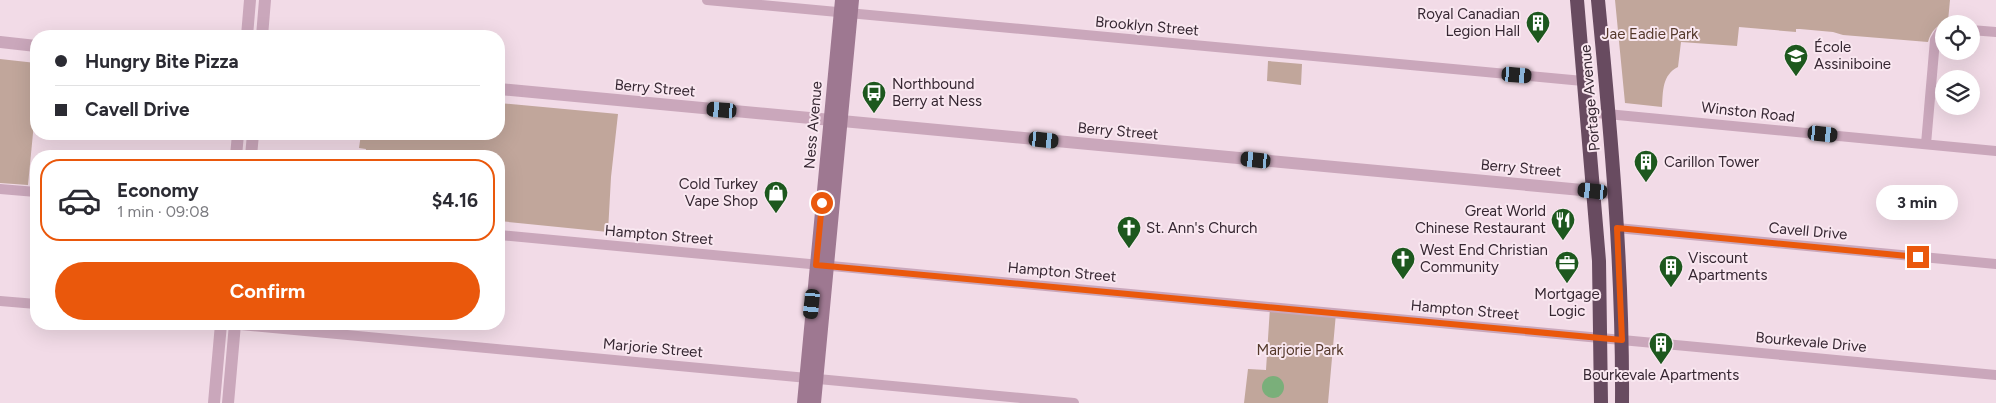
<!DOCTYPE html>
<html lang="en">
<head>
<meta charset="utf-8">
<style>
	body { margin:0; font-family:Figtree,sans-serif; background:#f7f7f7; color:#2b2b33; height:100vh; display:flex; flex-direction:column; font-size:19px; white-space:nowrap }
	* { box-sizing:border-box; margin:0 }
	p { font-size:16px; color:#7c7c81 }
	.icon { flex:none; width:28px; height:28px; fill:none; stroke:currentColor; stroke-width:2; stroke-linecap:round; stroke-linejoin:round }
	.map { position:relative; flex:1; overflow:hidden }
	.drawer { position:absolute; left:30px; top:150px; width:475px; height:180px; display:flex; flex-direction:column; background:#fff; border-radius:20px; box-shadow:0 5px 20px #0002 }
	.drawer>* { flex:none }
	.banner { position:absolute; left:30px; top:30px; width:475px; height:110px; border-radius:20px; box-shadow:0 5px 20px #0002; display:grid; align-content:center; height:110px; padding:0 25px; background:#fff }
	.controls { position:absolute; left:1935px; top:15px; display:grid; gap:10px }
	.controls a { display:grid; place-items:center; width:45px; height:45px; border-radius:50%; background:#fff; box-shadow:0 5px 20px #0002; font-size:25px }
	.end { position:absolute; width:22px; height:22px; margin:-11px; border:6px solid #ea580c; background:#fff; box-shadow:0 0 0 2px #fff }
	.from { border-radius:50% }
	.bubble { position:absolute; height:35px; border-radius:18px; background:#fff; box-shadow:0 5px 20px #0002; font-size:16px; font-weight:700; line-height:35px; text-align:center }
	.car { position:absolute; width:15px; height:30px; margin:-15px -8px; border-radius:6px; box-shadow:0 0 4px 1px #0007; background:linear-gradient(#222 24%,#8ab4d8 0 40%,#222 0 76%,#8ab4d8 0 86%,#222 0) }
	.banner b { display:flex; align-items:center; gap:18px; height:48px; font-size:19px }
	.banner b+b { border-top:1px solid #e1e1e2 }
	.banner i { width:12px; height:12px; background:#2b2b33 }
	ul { padding:9px 0 0; list-style:none }
	li { display:flex; align-items:center; gap:15px; height:82px; margin:0 10px 8px; padding:0 15px; border:2px solid transparent; border-radius:20px }
	li div { flex:1 }
	li b { display:block; font-size:19px }
	li em { font-style:normal; font-weight:700 }
	li.active { border-color:#ea580c }
	li>.icon { width:45px; height:45px; stroke-width:1.5 }
	.button { display:flex; gap:10px; margin-top:auto; padding:10px 25px }
	.button a { flex:1; height:58px; border-radius:30px; background:#ea580c; color:#fff; font-size:20px; font-weight:700; line-height:58px; text-align:center }
	.map>svg:first-child { display:block }
	.green { fill:#c1a69b }
	.water { fill:#7aaf7a }
	.lines { fill:none; stroke-linecap:round; stroke-linejoin:round }
	.minor { stroke:#caa7bb; stroke-width:10 }
	.tertiary { stroke:#caa7bb; stroke-width:12 }
	.secondary { stroke:#9e7891; stroke-width:12 }
	.trunk { stroke:#684b60; stroke-width:14 }
	.route { stroke:#ea580c; stroke-width:6 }
	.labels { text-anchor:middle; stroke-width:4; stroke-linejoin:round; paint-order:stroke }
	.poi-label { font-size:15px; fill:#362732; stroke:#f9e7f0; text-anchor:start }
	.street-label { font-size:15px; fill:#362732; stroke:#f9e7f0 }
	.park-label { font-size:15px; fill:#55392b; stroke:#f9e7f0 }
</style>
</head>
<body>
<div class="map">
<svg width="1996" height="403" viewBox="0 0 1996 403">
	<rect width="100%" height="100%" fill="#f2dbe7"/>
	<path class="green" d="M 1615,0 L 1950,0 L 1948,21 C 1937,25 1931,31 1928,42 L 1843,35 L 1833,32 L 1800,29 L 1796,29 L 1796,32 L 1739,27 L 1737,46 L 1681,42 L 1678,67 C 1662,75 1663,91 1662,107 L 1625,103 Z
		M 0,59 L 36,63 L 36,102 L 28,185 L 0,183 Z
		M 1268,61 L 1302,64 L 1301,85 L 1267,81 Z
		M 499,103 L 618,114 L 611,177 L 608,232 L 499,221 L 499,156 L 365,156 L 366,149 L 359,148 L 361,134 L 499,134 Z
		M 1270,307 L 1336,313 L 1328,403 L 1244,403 L 1248,369 L 1266,370 Z"/>
	<path class="water" d="M1262 387a11 11 0 1 1 22 0a11 11 0 1 1-22 0Z"/>
	<g class="lines">
		<path class="minor" d="M 707,0 L 1583,81
			M 1971,30 L 1996,32
			M 1586,112 L 1996,151
			M 1926,144 L 1935,40 L 1939,33 L 1944,29
			M 0,189 L 36,192
			M 1617,228 L 1996,264
			M 499,235 L 1996,375
			M 0,301 L 36,304
			M 230,324 L 1074,403"/>
		<path class="tertiary" d="M 247,36 L 250,0
			M 262,36 L 265,0
			M 0,42 L 36,46
			M 499,89 L 1614,193
			M 236,156 L 238,134
			M 251,156 L 253,134
			M 214,403 L 221,324
			M 228,403 L 235,324"/>
		<path class="secondary" d="M 803,403 L 841,0
			M 815,403 L 853,0"/>
		<path class="trunk" d="M 1577,0 L 1599,261 L 1601,403
			M 1598,0 C 1611,134 1623,268 1622,403"/>
	</g>
	<g class="lines">
		<path class="route" d="M 822,203 L 816,265 L 1622,340 L 1617,228 L 1918,257"/>
	</g>
	<defs>
		<symbol id="building-pin" viewBox="-11 -11 22 30"><path d="M0 17L-7.5 6A9.5 9.5 0 1 1 7.5 6Z" fill="#1d581e" stroke="#f9e7f0"/><path d="M-4-6H4V6H1V3H-1V6H-4ZM-2.5-4.3h1.7v1.8h-1.7ZM.8-4.3h1.7v1.8H.8ZM-2.5-1h1.7V.8h-1.7ZM.8-1h1.7V.8H.8Z" fill="#fff"/></symbol>
		<symbol id="school-pin" viewBox="-11 -11 22 30"><path d="M0 17L-7.5 6A9.5 9.5 0 1 1 7.5 6Z" fill="#1d581e" stroke="#f9e7f0"/><path d="M0-5L7-2L0 1L-7-2ZM-4 1L0 2.5L4 1V4Q0 6-4 4Z" fill="#fff"/></symbol>
		<symbol id="bus-pin" viewBox="-11 -11 22 30"><path d="M0 17L-7.5 6A9.5 9.5 0 1 1 7.5 6Z" fill="#1d581e" stroke="#f9e7f0"/><path d="M-5-6H5V4H4V6H2V4H-2V6H-4V4H-5ZM-3.5-4V0h7V-4ZM-3.5 1.2v1.5H-2V1.2ZM2 1.2v1.5H3.5V1.2Z" fill="#fff"/></symbol>
		<symbol id="shop-pin" viewBox="-11 -11 22 30"><path d="M0 17L-7.5 6A9.5 9.5 0 1 1 7.5 6Z" fill="#1d581e" stroke="#f9e7f0"/><path d="M-5-2.5h2.3a2.7 3.5 0 0 1 5.4 0H5L5.5 6h-11ZM-1.5-2.5h3a1.5 2.3 0 0 0-3 0Z" fill="#fff"/></symbol>
		<symbol id="restaurant-pin" viewBox="-11 -11 22 30"><path d="M0 17L-7.5 6A9.5 9.5 0 1 1 7.5 6Z" fill="#1d581e" stroke="#f9e7f0"/><path d="M-5-6h1v4h1v-4h1v4h1v-4h1v5L-1.5 .5V6h-2V.5L-5-1ZM5-6V6H3V1.5H1.5Q1.5-4 5-6Z" fill="#fff"/></symbol>
		<symbol id="church-pin" viewBox="-11 -11 22 30"><path d="M0 17L-7.5 6A9.5 9.5 0 1 1 7.5 6Z" fill="#1d581e" stroke="#f9e7f0"/><path d="M-1.2-6h2.4v3.5h3.3v2.4h-3.3V6h-2.4V-.1h-3.3v-2.4h3.3Z" fill="#fff"/></symbol>
		<symbol id="office-pin" viewBox="-11 -11 22 30"><path d="M0 17L-7.5 6A9.5 9.5 0 1 1 7.5 6Z" fill="#1d581e" stroke="#f9e7f0"/><path d="M-6-3h4V-5.5h4V-3h4V5H-6ZM-1-4.5V-3h2v-1.5ZM-6 0V1H6V0Z" fill="#fff"/></symbol>
	</defs>
	<g fill-rule="evenodd">
		<use href="#building-pin" x="1524" y="9" width="28" height="38"/>
		<use href="#school-pin" x="1782" y="42" width="28" height="38"/>
		<use href="#bus-pin" x="860" y="79" width="28" height="38"/>
		<use href="#building-pin" x="1632" y="148" width="28" height="38"/>
		<use href="#shop-pin" x="762" y="179" width="28" height="38"/>
		<use href="#restaurant-pin" x="1549" y="206" width="28" height="38"/>
		<use href="#church-pin" x="1115" y="214" width="28" height="38"/>
		<use href="#church-pin" x="1389" y="245" width="28" height="38"/>
		<use href="#office-pin" x="1553" y="249" width="28" height="38"/>
		<use href="#building-pin" x="1657" y="253" width="28" height="38"/>
		<use href="#building-pin" x="1647" y="330" width="28" height="38"/>
	</g>
	<g class="labels">
		<g class="poi-label">
			<text x="1520" y="19" text-anchor="end">Royal Canadian<tspan x="1520" dy="17">Legion Hall</tspan></text>
			<text x="1814" y="52">École<tspan x="1814" dy="17">Assiniboine</tspan></text>
			<text x="892" y="89">Northbound<tspan x="892" dy="17">Berry at Ness</tspan></text>
			<text x="1664" y="167">Carillon Tower</text>
			<text x="758" y="189" text-anchor="end">Cold Turkey<tspan x="758" dy="17">Vape Shop</tspan></text>
			<text x="1546" y="216" text-anchor="end">Great World<tspan x="1546" dy="17">Chinese Restaurant</tspan></text>
			<text x="1146" y="233">St. Ann's Church</text>
			<text x="1420" y="255">West End Christian<tspan x="1420" dy="17">Community</tspan></text>
			<text x="1688" y="263">Viscount<tspan x="1688" dy="17">Apartments</tspan></text>
			<text x="1567" y="299" text-anchor="middle">Mortgage<tspan x="1567" dy="17">Logic</tspan></text>
			<text x="1661" y="380" text-anchor="middle">Bourkevale Apartments</text>
		</g>
		<g class="street-label">
			<text transform="translate(1147 26) rotate(5)" y="5">Brooklyn Street</text>
			<text transform="translate(655 88) rotate(5)" y="5">Berry Street</text>
			<text transform="translate(1590 98) rotate(-95)" y="5">Portage Avenue</text>
			<text transform="translate(1748 112) rotate(6)" y="5">Winston Road</text>
			<text transform="translate(813 125) rotate(-85)" y="5">Ness Avenue</text>
			<text transform="translate(1118 131) rotate(5)" y="5">Berry Street</text>
			<text transform="translate(1521 168) rotate(5)" y="5">Berry Street</text>
			<text transform="translate(1808 231) rotate(5)" y="5">Cavell Drive</text>
			<text transform="translate(659 235) rotate(5)" y="5">Hampton Street</text>
			<text transform="translate(1062 272) rotate(5)" y="5">Hampton Street</text>
			<text transform="translate(1465 310) rotate(5)" y="5">Hampton Street</text>
			<text transform="translate(1811 342) rotate(5)" y="5">Bourkevale Drive</text>
			<text transform="translate(653 348) rotate(5)" y="5">Marjorie Street</text>
		</g>
		<g class="park-label">
			<text x="1650" y="39">Jae Eadie Park</text>
			<text x="1300" y="355">Marjorie Park</text>
		</g>
	</g>
</svg>
<div class="controls">
<a><svg class="icon" aria-label="locate" viewBox="0 0 24 24"><circle cx="12" cy="12" r="6"/><path d="M12 2v4M12 18v4M2 12h4M18 12h4"/></svg></a>
<a><svg class="icon" aria-label="layers" viewBox="0 0 24 24"><path d="M12 4l9 5-9 5-9-5zM3 14l9 5 9-5"/></svg></a>
</div>
<i class="end from" style="left:822px;top:203px"></i>
<i class="end" style="left:1918px;top:257px"></i>
<div class="bubble" style="left:1876px;top:185px;width:82px">3 min</div>
<i class="car" style="left:1517px;top:75px;rotate:95deg"></i>
<i class="car" style="left:722px;top:110px;rotate:275deg"></i>
<i class="car" style="left:1823px;top:134px;rotate:96deg"></i>
<i class="car" style="left:1044px;top:140px;rotate:96deg"></i>
<i class="car" style="left:1256px;top:160px;rotate:276deg"></i>
<i class="car" style="left:1593px;top:191px;rotate:276deg"></i>
<i class="car" style="left:812px;top:304px;rotate:186deg"></i>
<div class="banner">
<b><i class="from"></i>Hungry Bite Pizza</b>
<b><i></i>Cavell Drive</b>
</div>
<section class="drawer">
<ul>
<li class="active"><svg class="icon" aria-label="car" viewBox="0 0 24 24"><path d="M5 17H2v-5l4-1 3-4h7l3 4 3 1v5h-3M9 17h6M6 11h13"/><circle cx="7" cy="17" r="2"/><circle cx="17" cy="17" r="2"/></svg><div><b>Economy</b><p>1 min · 09:08</p></div><em>$4.16</em></li>
</ul>
<div class="button"><a>Confirm</a></div>
</section>
</div>
</body>
</html>
